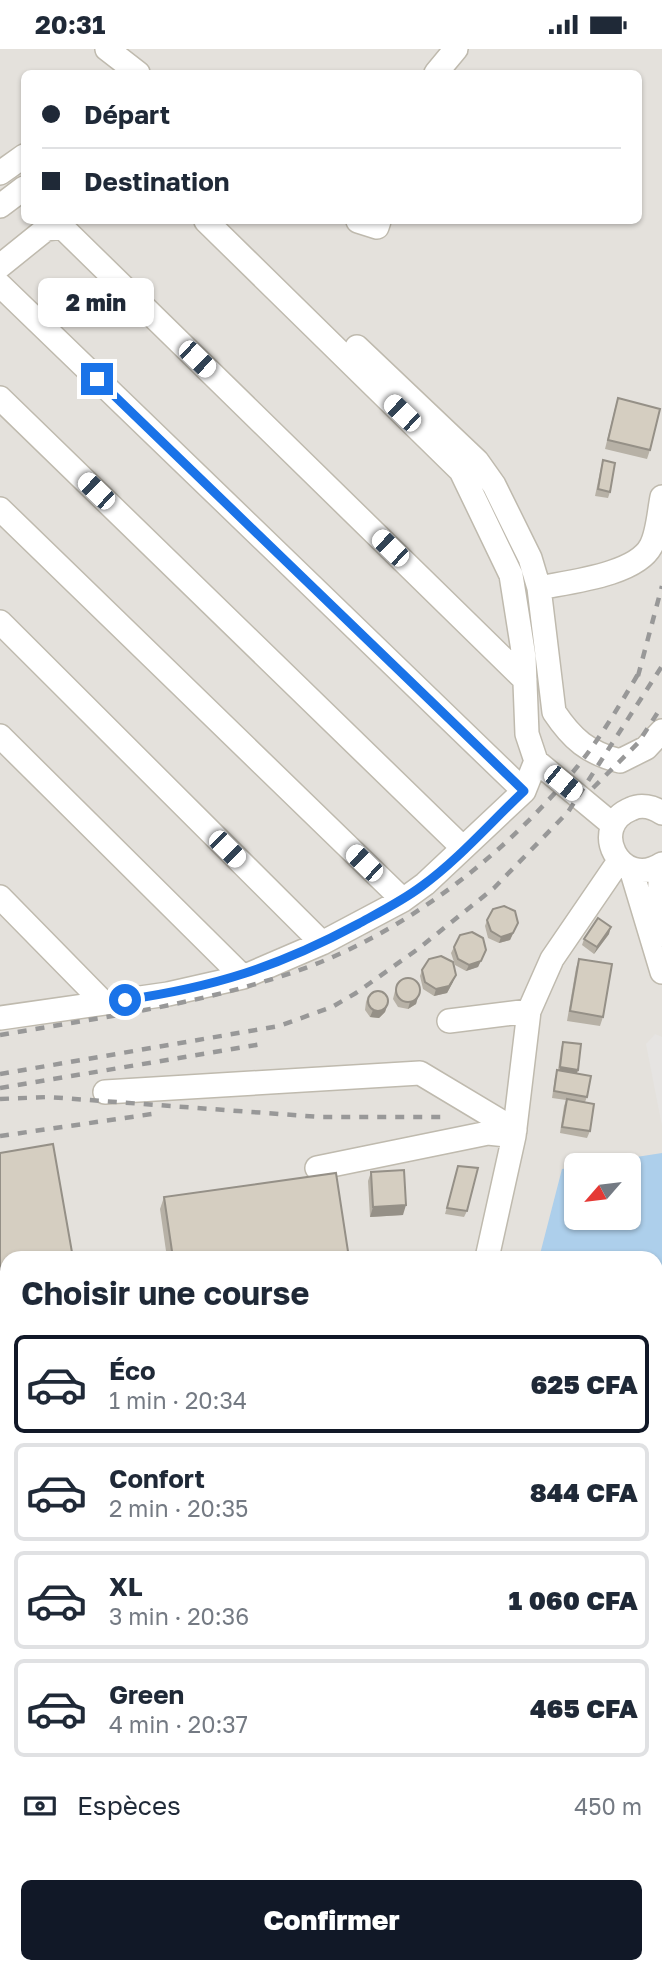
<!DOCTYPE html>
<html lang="fr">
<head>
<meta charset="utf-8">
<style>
	body { margin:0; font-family:"Golos Text",sans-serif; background:#f6f6f7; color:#1f2937; height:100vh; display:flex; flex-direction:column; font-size:26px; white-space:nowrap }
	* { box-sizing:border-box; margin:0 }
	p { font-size:23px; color:#747a83 }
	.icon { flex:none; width:38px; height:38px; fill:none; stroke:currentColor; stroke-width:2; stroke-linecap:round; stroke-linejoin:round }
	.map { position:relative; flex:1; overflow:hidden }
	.sheet { position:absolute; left:0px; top:1202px; width:663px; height:723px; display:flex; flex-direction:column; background:#fff; border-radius:21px 21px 0 0; box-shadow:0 2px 5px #0004 }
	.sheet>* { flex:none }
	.banner { position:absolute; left:21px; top:21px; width:621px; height:154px; border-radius:10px; box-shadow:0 2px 5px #0004; display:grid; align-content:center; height:154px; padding:0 21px; background:#fff }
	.needle { width:46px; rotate:242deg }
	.controls { position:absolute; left:564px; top:1104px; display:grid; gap:14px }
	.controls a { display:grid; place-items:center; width:77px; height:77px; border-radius:10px; background:#fff; box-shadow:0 2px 5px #0004; font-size:35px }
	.end { position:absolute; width:32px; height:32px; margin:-16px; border:9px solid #1a73e8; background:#fff; box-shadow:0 0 0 4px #fff }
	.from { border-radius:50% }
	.bubble { position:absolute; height:49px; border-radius:10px; background:#fff; box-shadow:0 2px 5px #0004; font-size:23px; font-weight:800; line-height:49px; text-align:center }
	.car { position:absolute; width:21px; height:42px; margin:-21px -10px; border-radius:9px; box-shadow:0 0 5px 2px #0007; background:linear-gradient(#fff 24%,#345 0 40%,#fff 0 76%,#345 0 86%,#fff 0) }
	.banner b { display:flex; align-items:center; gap:24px; height:66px; font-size:26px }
	.banner b+b { border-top:2px solid #e0e1e3 }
	.banner i { width:18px; height:18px; background:#1f2937 }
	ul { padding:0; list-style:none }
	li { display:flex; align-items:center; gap:21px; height:98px; margin:0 14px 10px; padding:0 7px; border:4px solid #e0e1e3; border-radius:10px }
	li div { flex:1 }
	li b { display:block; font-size:26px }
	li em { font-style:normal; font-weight:800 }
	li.active { border-color:#111827 }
	li>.icon { width:63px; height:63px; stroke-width:1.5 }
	h2 { padding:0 21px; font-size:32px; line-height:84px }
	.pay { display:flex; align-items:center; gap:18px; height:77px; padding:0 21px; font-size:26px }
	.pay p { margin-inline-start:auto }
	.button { display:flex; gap:14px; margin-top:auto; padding:14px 21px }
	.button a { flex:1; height:80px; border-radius:10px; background:#111827; color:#fff; font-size:28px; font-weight:800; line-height:80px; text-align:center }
	.status { display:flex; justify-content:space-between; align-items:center; height:49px; padding:0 35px; background:#fff; direction:ltr }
	.status svg { height:19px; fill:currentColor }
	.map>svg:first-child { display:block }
	.industrial { fill:#e4e1dc; fill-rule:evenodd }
	.parking { fill:#e6e4e2 }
	.water { fill:#adcfeb }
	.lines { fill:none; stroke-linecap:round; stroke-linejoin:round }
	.minor-casing { stroke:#bfbaae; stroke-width:26 }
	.minor { stroke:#fff; stroke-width:23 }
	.rail { stroke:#989898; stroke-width:4.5; stroke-dasharray:9 9; stroke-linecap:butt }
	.wall { fill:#b7b1a6 }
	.shaded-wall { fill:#959087 }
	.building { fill:#d5cec1; stroke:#959087; stroke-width:2 }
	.route { stroke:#1a73e8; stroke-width:9 }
</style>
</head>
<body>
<div class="status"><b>20:31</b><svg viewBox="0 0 49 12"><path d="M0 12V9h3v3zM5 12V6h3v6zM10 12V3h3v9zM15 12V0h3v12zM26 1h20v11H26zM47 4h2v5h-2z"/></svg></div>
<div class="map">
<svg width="662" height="1924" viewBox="0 0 662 1924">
	<rect width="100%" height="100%" fill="#f4f2eb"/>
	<path class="industrial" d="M 0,0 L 662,0 L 662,1924 L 328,1924 L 330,1918 L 656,1918 L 656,1209 L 7,1209 L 7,1612 L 0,1608 ZM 24,24 L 639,24 L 639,172 L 24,172 ZM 576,1116 L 628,1116 L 628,1169 L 576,1169 Z"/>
	<path class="parking" d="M 655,985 L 662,988 L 662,1077 L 646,995 Z"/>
	<path class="water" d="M 662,1104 L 662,1341 L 656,1342 L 656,1209 L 539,1209 L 562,1120 L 576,1118 L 576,1169 L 628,1169 L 628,1116 L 585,1116 Z
		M 662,1421 L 662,1641 L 656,1642 L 656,1422 Z"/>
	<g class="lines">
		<defs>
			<path id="minor" d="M 107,0 L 138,24
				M 436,24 L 456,0
				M 0,124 L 24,107
				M 0,157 L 24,139
				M 358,172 L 377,178 L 379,172
				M 0,217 L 46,180 L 62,178 L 525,631
				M 0,236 L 524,742
				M 357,298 L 477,412 L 494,436 L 530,509 L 539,539 L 554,663 C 572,690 588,704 620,712 L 646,699 L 662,682
				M 0,349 L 463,799
				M 0,460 L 403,851
				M 539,539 C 568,533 636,526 651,497 C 658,484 659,463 662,448
				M 0,573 L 322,894
				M 0,687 L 243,928
				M 536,712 L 613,776
				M 662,764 C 653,758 641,755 631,760 C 588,777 620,842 662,815
				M 631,820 L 662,923
				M 0,848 L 104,954
				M 657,887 L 661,817
				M 0,969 L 168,945 L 243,928 L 322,894 L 403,851 L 425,835 L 524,742 L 536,712 L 527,685 L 524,608 L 511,526 L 461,422 L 206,172
				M 449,972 L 529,962
				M 105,1043 L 420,1024 L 515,1081
				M 317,1119 L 488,1084 L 514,1087
				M 487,1209 L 514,1087 L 529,962 L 552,910 L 619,812
				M 656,1399 L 662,1398
				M 0,1490 L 7,1489
				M 0,1627 L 7,1630
				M 656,1658 L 662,1657
				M 656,1787 L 662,1785
				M 0,1816 L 7,1803
				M 313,1924 L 315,1918"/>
		</defs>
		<use href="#minor" class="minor-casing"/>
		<use href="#minor" class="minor"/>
		<path class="rail" d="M 638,627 L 662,537
			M 593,739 L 638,694 L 662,657
			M 0,986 C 98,969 196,956 291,924 C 400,888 505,807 577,718 C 601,688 621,654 641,620
			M 0,1025 L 279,977 L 332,958 L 356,944 L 418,900 L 494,839 L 568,763 L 662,617
			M 0,1039 L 262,995
			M 0,1050 L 48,1048 L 320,1068 L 443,1068
			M 0,1087 L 159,1064"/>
	</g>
	<path class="wall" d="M 618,349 L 650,401 L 647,410 L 605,400 L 615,359 Z
		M 603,411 L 610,443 L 608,449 L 595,447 L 601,418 Z
		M 487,871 L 518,874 L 510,891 L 499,894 L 488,889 L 485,877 Z
		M 609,885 L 594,905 L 582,896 L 584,890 Z
		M 454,898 L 486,901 L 478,918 L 466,922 L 455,916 L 451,904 Z
		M 579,910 L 603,968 L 600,977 L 567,972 L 576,919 Z
		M 422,921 L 453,933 L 447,944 L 434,947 L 423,940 L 420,927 Z
		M 397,934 L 418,948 L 416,955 L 408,960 L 398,958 L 393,950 Z
		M 368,947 L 387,957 L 385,963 L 379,969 L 370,968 L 365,961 L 366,953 Z
		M 563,993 L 578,1021 L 577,1024 L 587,1048 L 585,1053 L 590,1082 L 587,1089 L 560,1084 L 564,1057 L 566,1051 L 552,1049 L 555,1028 L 558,1021 L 561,999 Z
		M 458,1117 L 467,1162 L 464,1168 L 445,1165 Z
		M 371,1123 L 403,1166 L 370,1168 L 368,1132 Z
		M 164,1148 L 349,1209 L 167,1209 L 160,1160 Z"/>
	<path class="shaded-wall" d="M 518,874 L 510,891 L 499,894 L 501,888 Z
		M 611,878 L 609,885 L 594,905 L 597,898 Z
		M 486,901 L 478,918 L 466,922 L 469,916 Z
		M 456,926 L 453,933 L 447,944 L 434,947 L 436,940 Z
		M 418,948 L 416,955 L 408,960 L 410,953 Z
		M 387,957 L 385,963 L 379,969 L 370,968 L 373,961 Z
		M 560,1018 L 578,1021 L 576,1027 L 558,1025 Z
		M 406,1156 L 403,1166 L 370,1168 L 373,1158 Z
		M 7,1253 L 7,1265 L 0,1266 L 0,1254 Z
		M 662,1378 L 662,1389 L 656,1390 L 656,1379 Z
		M 7,1401 L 7,1412 L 0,1413 L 0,1402 Z"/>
	<path class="building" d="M 618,349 L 660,360 L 650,401 L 608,391 Z
		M 603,411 L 615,414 L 610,443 L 598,440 Z
		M 504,857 L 515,862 L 518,874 L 513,884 L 501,888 L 491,882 L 487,871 L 493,860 Z
		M 598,869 L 611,878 L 597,898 L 584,890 Z
		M 472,883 L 483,889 L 486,901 L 481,912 L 469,916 L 458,910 L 454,898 L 460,886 Z
		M 441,907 L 453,913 L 456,926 L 449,937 L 436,940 L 425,933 L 422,921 L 429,910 Z
		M 579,910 L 612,915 L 603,968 L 570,962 Z
		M396 941a12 12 0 1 1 24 0a12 12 0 1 1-24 0Z
		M368 952a10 10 0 1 1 20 0a10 10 0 1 1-20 0Z
		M 563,993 L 581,995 L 578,1021 L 560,1018 Z
		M 557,1021 L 591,1027 L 587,1048 L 554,1042 Z
		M 567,1050 L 594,1055 L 590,1082 L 562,1078 Z
		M 53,1095 L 73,1209 L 7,1209 L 7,1253 L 0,1254 L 0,1104 Z
		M 458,1117 L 478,1119 L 467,1162 L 447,1159 Z
		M 404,1121 L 406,1156 L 373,1158 L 371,1123 Z
		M 336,1124 L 349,1209 L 173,1209 L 164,1148 Z
		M 7,1293 L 7,1401 L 0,1402 L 0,1294 Z
		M 662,1357 L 662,1378 L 656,1379 L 656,1358 Z
		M 662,1801 L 662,1924 L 526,1924 L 545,1918 L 656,1918 L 656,1803 Z
		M 377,1918 L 486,1918 L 484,1924 L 374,1924 Z"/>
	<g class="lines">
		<path class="route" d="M 97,330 L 524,742 C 491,773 459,810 422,837 C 402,852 380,863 358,875 C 278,918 214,938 125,951"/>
	</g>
</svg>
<div class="controls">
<a><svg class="needle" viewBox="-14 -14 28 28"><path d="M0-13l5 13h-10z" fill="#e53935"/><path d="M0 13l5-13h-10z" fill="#747a83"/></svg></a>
</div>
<i class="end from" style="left:125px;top:951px"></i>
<i class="end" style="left:97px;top:330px"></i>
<div class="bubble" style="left:38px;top:229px;width:116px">2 min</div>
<i class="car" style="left:197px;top:310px;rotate:134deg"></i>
<i class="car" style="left:402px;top:364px;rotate:314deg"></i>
<i class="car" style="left:96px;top:442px;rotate:314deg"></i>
<i class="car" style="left:390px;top:499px;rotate:314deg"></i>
<i class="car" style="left:563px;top:734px;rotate:129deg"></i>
<i class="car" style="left:227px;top:800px;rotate:135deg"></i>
<i class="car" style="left:364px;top:814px;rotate:314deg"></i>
<div class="banner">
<b><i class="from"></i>Départ</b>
<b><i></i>Destination</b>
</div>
<section class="sheet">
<h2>Choisir une course</h2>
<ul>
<li class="active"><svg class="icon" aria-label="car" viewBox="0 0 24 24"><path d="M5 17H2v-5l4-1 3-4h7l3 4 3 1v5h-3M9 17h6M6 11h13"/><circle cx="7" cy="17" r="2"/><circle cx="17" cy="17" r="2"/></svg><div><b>Éco</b><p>1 min · 20:34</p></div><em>625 CFA</em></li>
<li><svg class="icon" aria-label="car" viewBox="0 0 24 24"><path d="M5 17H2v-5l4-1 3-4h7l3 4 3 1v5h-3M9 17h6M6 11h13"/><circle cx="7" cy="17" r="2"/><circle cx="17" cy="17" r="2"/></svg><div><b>Confort</b><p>2 min · 20:35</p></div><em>844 CFA</em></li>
<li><svg class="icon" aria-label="car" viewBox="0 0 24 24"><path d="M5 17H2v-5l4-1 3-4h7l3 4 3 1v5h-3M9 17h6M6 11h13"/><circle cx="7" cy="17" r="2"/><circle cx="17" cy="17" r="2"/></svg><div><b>XL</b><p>3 min · 20:36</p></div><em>1 060 CFA</em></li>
<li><svg class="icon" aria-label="car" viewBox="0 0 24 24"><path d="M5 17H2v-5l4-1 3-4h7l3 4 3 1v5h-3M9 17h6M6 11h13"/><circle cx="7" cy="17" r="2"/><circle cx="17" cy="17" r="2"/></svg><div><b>Green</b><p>4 min · 20:37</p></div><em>465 CFA</em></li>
</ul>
<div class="pay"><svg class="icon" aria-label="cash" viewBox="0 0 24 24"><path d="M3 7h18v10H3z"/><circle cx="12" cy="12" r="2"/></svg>Espèces<p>450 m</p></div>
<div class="button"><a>Confirmer</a></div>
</section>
</div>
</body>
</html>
